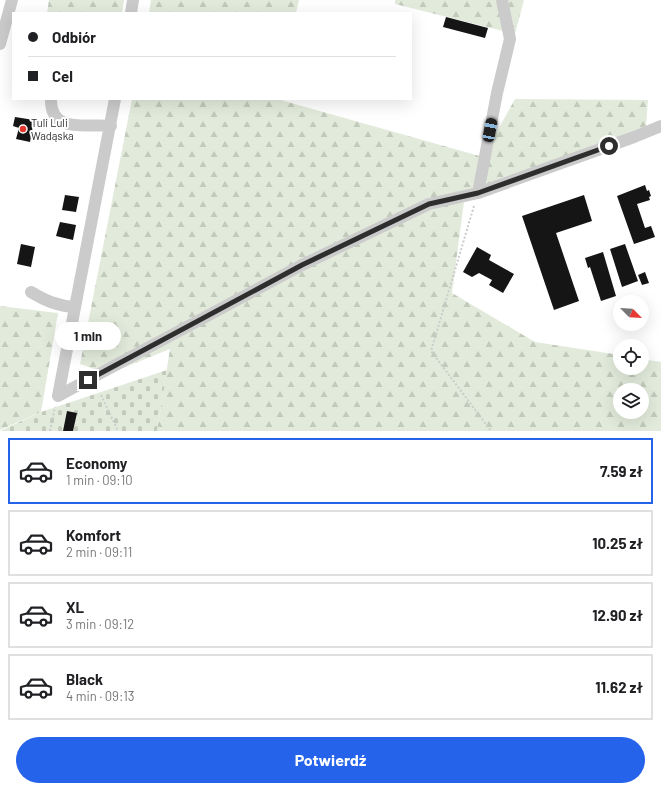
<!DOCTYPE html>
<html lang="pl">
<head>
<meta charset="utf-8">
<style>
	body { margin:0; font-family:Barlow,sans-serif; background:#f2f2f2; color:#202124; height:100vh; display:flex; flex-direction:column; font-size:15px; white-space:nowrap }
	* { box-sizing:border-box; margin:0 }
	p { font-size:13px; color:#757577 }
	.icon { flex:none; width:22px; height:22px; fill:none; stroke:currentColor; stroke-width:2; stroke-linecap:round; stroke-linejoin:round }
	.map { position:relative; height:431px; overflow:hidden }
	.drawer { display:flex; flex-direction:column; background:#fff; flex:1 }
	.drawer>* { flex:none }
	.hud { position:absolute; left:12px; top:12px; width:400px; height:88px; border-radius:0px; box-shadow:0 4px 16px #0002; display:grid; align-content:center; height:88px; padding:0 16px; background:#fff }
	.needle { width:26px; rotate:114deg }
	.buttons { position:absolute; left:613px; top:295px; display:grid; gap:8px }
	.buttons a { display:grid; place-items:center; width:36px; height:36px; border-radius:50%; background:#fff; box-shadow:0 4px 16px #0002; font-size:20px }
	.end { position:absolute; width:18px; height:18px; margin:-9px; border:5px solid #2e2e2e; background:#fff; box-shadow:0 0 0 2px #fff }
	.from { border-radius:50% }
	.bubble { position:absolute; height:28px; border-radius:14px; background:#fff; box-shadow:0 4px 16px #0002; font-size:13px; font-weight:700; line-height:28px; text-align:center }
	.car { position:absolute; width:12px; height:24px; margin:-12px -6px; border-radius:5px; box-shadow:0 0 3px 1px #0007; background:linear-gradient(#222 24%,#8ab4d8 0 40%,#222 0 76%,#8ab4d8 0 86%,#222 0) }
	.hud b { display:flex; align-items:center; gap:14px; height:38px; font-size:15px }
	.hud b+b { border-top:1px solid #e0e0e0 }
	.hud i { width:10px; height:10px; background:#202124 }
	ul { padding:7px 0 0; list-style:none }
	li { display:flex; align-items:center; gap:12px; height:66px; margin:0 8px 6px; padding:0 8px; border:2px solid #e0e0e0; border-radius:0px }
	li div { flex:1 }
	li b { display:block; font-size:15px }
	li em { font-style:normal; font-weight:700 }
	li.current { border-color:#2563eb }
	li>.icon { width:36px; height:36px; stroke-width:1.5 }
	.button { display:flex; gap:8px; margin-top:auto; padding:8px 16px }
	.button a { flex:1; height:46px; border-radius:24px; background:#2563eb; color:#fff; font-size:16px; font-weight:700; line-height:46px; text-align:center }
	.map>svg:first-child { display:block }
	.forest { fill:url(#forest-firs); fill-rule:evenodd }
	.cemetery { fill:url(#cemetery-stones) }
	.building { fill:#151515 }
	.lines { fill:none; stroke-linecap:round; stroke-linejoin:round }
	.path { stroke:#cbcbcb; stroke-width:2; stroke-dasharray:2 2; stroke-linecap:butt }
	.minor { stroke:#cbcbcb; stroke-width:12 }
	.route { stroke:#2e2e2e; stroke-width:5 }
	.poi-dot { fill:#e6382f; stroke:#fff; stroke-width:1.5 }
	.labels { text-anchor:middle; stroke-width:4; stroke-linejoin:round; paint-order:stroke }
	.poi-label { font-size:11px; fill:#2e2e2e; stroke:#fff; text-anchor:start }
</style>
</head>
<body>
<div class="map">
<svg width="661" height="431" viewBox="0 0 661 431">
	<defs>
		<pattern id="forest-firs" width="22" height="20" patternUnits="userSpaceOnUse"><rect width="22" height="20" fill="#e2ebdb"/><path d="M5 1l3.5 6h-7zM16 11l3.5 6h-7z" fill="#c2cabc"/></pattern>
		<pattern id="cemetery-stones" width="16" height="16" patternUnits="userSpaceOnUse"><rect width="16" height="16" fill="#e2ebdb"/><path d="M2 7V4a2 2 0 0 1 4 0v3zM10 15v-3a2 2 0 0 1 4 0v3z" fill="#c2cabc"/></pattern>
	</defs>
	<rect width="100%" height="100%" fill="#fff"/>
	<path class="forest" d="M 49,0 L 124,0 L 122,13 L 47,13 Z
		M 151,0 L 299,0 L 296,13 L 149,13 Z
		M 395,0 L 524,0 L 515,34 L 395,4 Z
		M 132,99 L 277,99 L 483,157 L 515,99 L 648,100 L 646,126 L 465,194 L 452,293 L 535,342 L 620,355 L 620,368 L 642,368 L 642,359 L 661,362 L 661,431 L 157,431 L 170,349 L 108,374 L 80,364 ZM 620,390 L 642,390 L 642,412 L 620,412 Z
		M 0,306 L 58,313 L 41,412 L 0,430 Z"/>
	<path class="cemetery" d="M 167,370 L 157,431 L 0,431 L 41,412 Z"/>
	<path class="building" d="M 446,17 L 488,28 L 485,38 L 443,27 Z
		M 15,117 L 34,120 L 30,142 L 16,139 L 19,128 L 13,126 Z
		M 645,185 L 647,191 L 649,190 L 651,196 L 649,197 L 650,200 L 637,204 L 645,228 L 651,226 L 655,237 L 634,244 L 617,196 Z
		M 65,195 L 79,197 L 76,212 L 62,210 Z
		M 584,195 L 592,221 L 556,233 L 579,301 L 554,310 L 522,216 Z
		M 60,222 L 76,225 L 73,240 L 56,236 Z
		M 21,244 L 35,247 L 31,267 L 17,264 Z
		M 625,244 L 638,281 L 622,287 L 610,249 Z
		M 477,247 L 491,255 L 489,260 L 514,274 L 503,293 L 489,285 L 492,280 L 479,273 L 472,277 L 463,272 Z
		M 603,252 L 616,296 L 601,301 L 590,267 L 588,268 L 585,258 Z
		M 645,272 L 649,283 L 642,285 L 638,275 Z
		M 67,411 L 77,413 L 73,431 L 63,431 Z"/>
	<g class="lines">
		<path class="path" d="M 474,206 L 431,351 L 491,431
			M 101,395 L 118,431
			M 50,431 L 55,407"/>
		<path class="minor" d="M 131,13 L 133,0
			M 0,44 L 12,0
			M 51,99 C 50,135 89,123 111,126
			M 478,193 L 497,93 L 510,39 L 502,0
			M 31,292 C 46,301 58,306 75,307
			M 58,396 L 302,265 L 429,204 L 478,193 L 634,137 L 661,126
			M 58,396 L 115,99"/>
	</g>
	<g class="lines">
		<path class="route" d="M 88,380 L 302,265 L 429,204 L 478,193 L 609,146"/>
	</g>
	<circle class="poi-dot" cx="23" cy="129" r="4"/>
	<g class="labels">
		<g class="poi-label">
			<text x="31" y="127">Tuli Luli<tspan x="31" dy="13">Wadąska</tspan></text>
		</g>
	</g>
</svg>
<div class="buttons">
<a><svg class="needle" viewBox="-14 -14 28 28"><path d="M0-13l5 13h-10z" fill="#e53935"/><path d="M0 13l5-13h-10z" fill="#757577"/></svg></a>
<a><svg class="icon" aria-label="locate" viewBox="0 0 24 24"><circle cx="12" cy="12" r="6"/><path d="M12 2v4M12 18v4M2 12h4M18 12h4"/></svg></a>
<a><svg class="icon" aria-label="layers" viewBox="0 0 24 24"><path d="M12 4l9 5-9 5-9-5zM3 14l9 5 9-5"/></svg></a>
</div>
<i class="end from" style="left:609px;top:146px"></i>
<i class="end" style="left:88px;top:380px"></i>
<div class="bubble" style="left:55px;top:322px;width:66px">1 min</div>
<i class="car" style="left:490px;top:130px;rotate:11deg"></i>
<div class="hud">
<b><i class="from"></i>Odbiór</b>
<b><i></i>Cel</b>
</div>
</div>
<section class="drawer">
<ul>
<li class="current"><svg class="icon" aria-label="car" viewBox="0 0 24 24"><path d="M5 17H2v-5l4-1 3-4h7l3 4 3 1v5h-3M9 17h6M6 11h13"/><circle cx="7" cy="17" r="2"/><circle cx="17" cy="17" r="2"/></svg><div><b>Economy</b><p>1 min · 09:10</p></div><em>7.59 zł</em></li>
<li><svg class="icon" aria-label="car" viewBox="0 0 24 24"><path d="M5 17H2v-5l4-1 3-4h7l3 4 3 1v5h-3M9 17h6M6 11h13"/><circle cx="7" cy="17" r="2"/><circle cx="17" cy="17" r="2"/></svg><div><b>Komfort</b><p>2 min · 09:11</p></div><em>10.25 zł</em></li>
<li><svg class="icon" aria-label="car" viewBox="0 0 24 24"><path d="M5 17H2v-5l4-1 3-4h7l3 4 3 1v5h-3M9 17h6M6 11h13"/><circle cx="7" cy="17" r="2"/><circle cx="17" cy="17" r="2"/></svg><div><b>XL</b><p>3 min · 09:12</p></div><em>12.90 zł</em></li>
<li><svg class="icon" aria-label="car" viewBox="0 0 24 24"><path d="M5 17H2v-5l4-1 3-4h7l3 4 3 1v5h-3M9 17h6M6 11h13"/><circle cx="7" cy="17" r="2"/><circle cx="17" cy="17" r="2"/></svg><div><b>Black</b><p>4 min · 09:13</p></div><em>11.62 zł</em></li>
</ul>
<div class="button"><a>Potwierdź</a></div>
</section>
</body>
</html>
